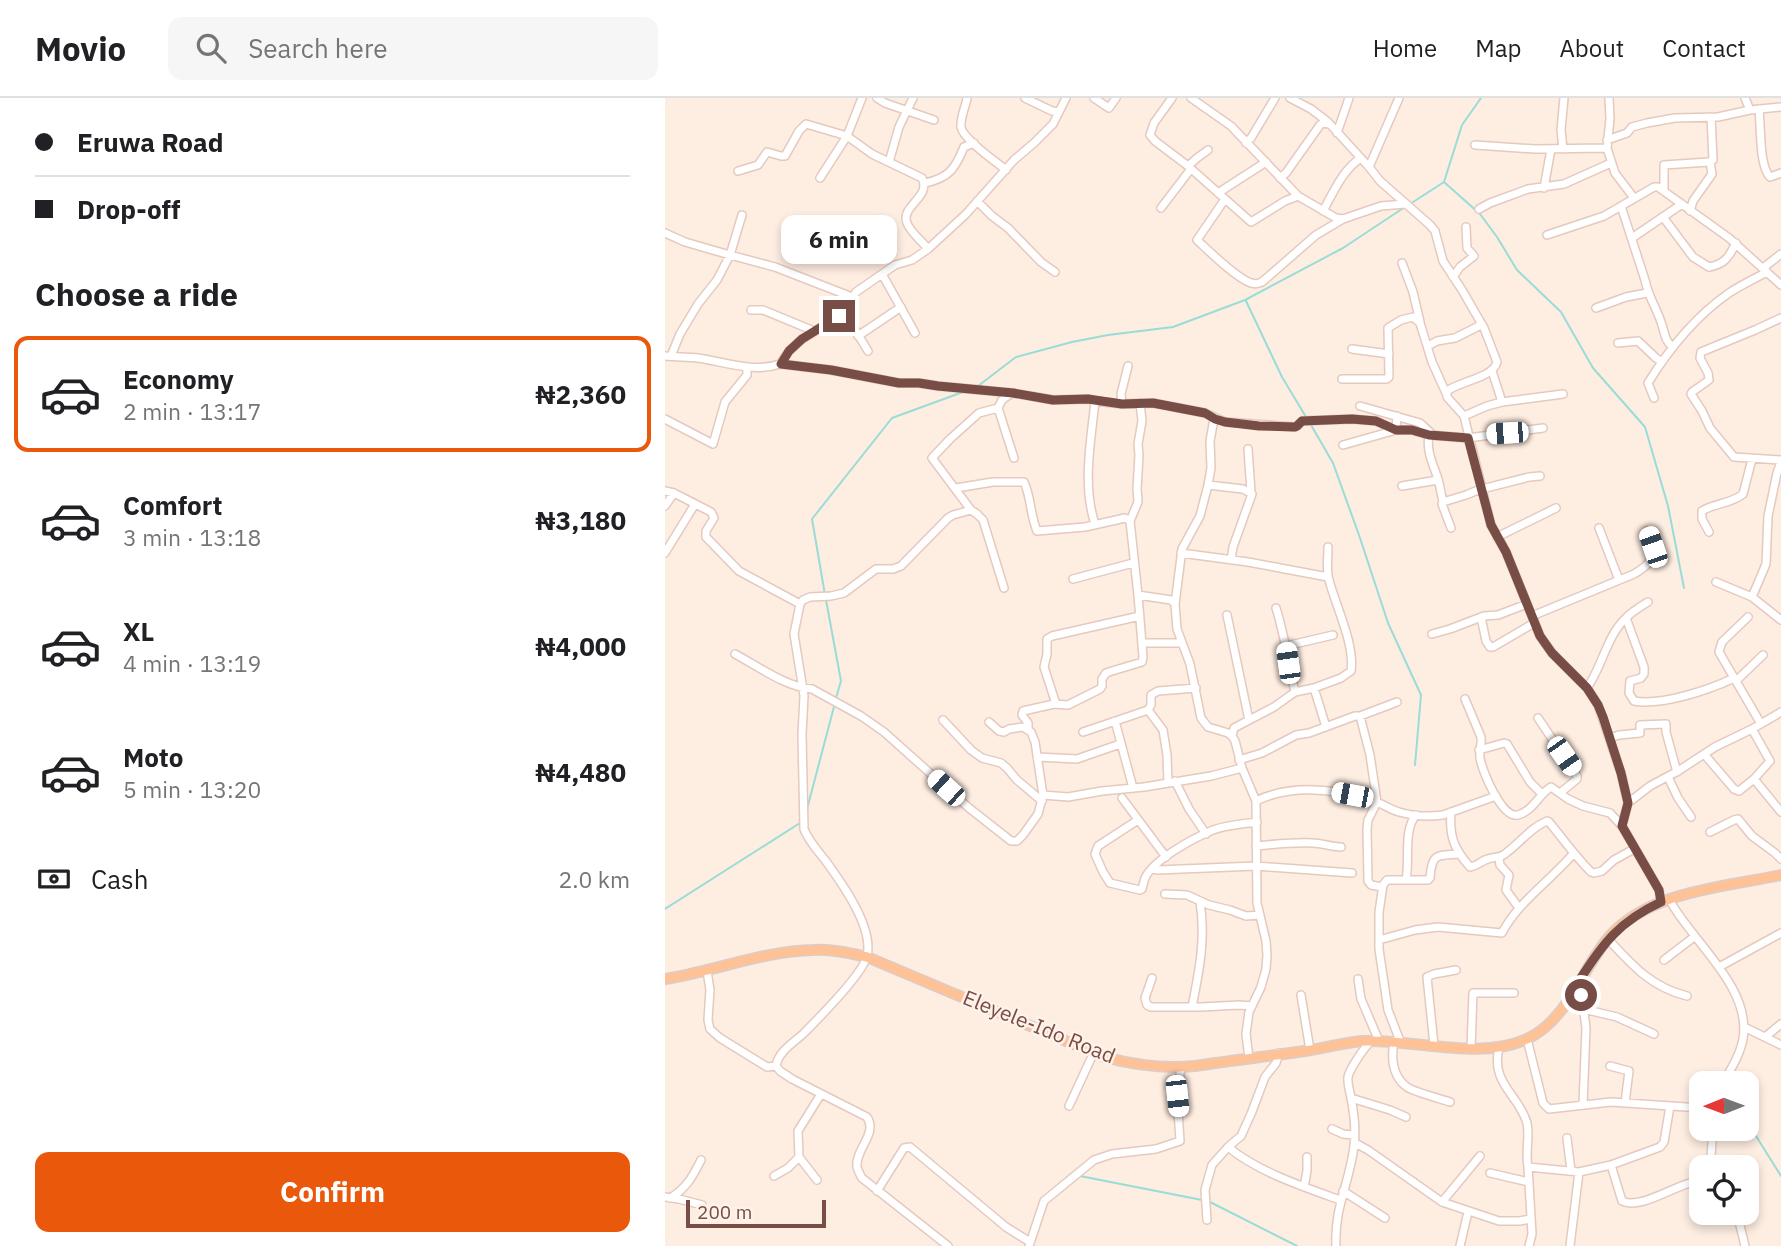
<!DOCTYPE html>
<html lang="en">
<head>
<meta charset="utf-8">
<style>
	body { margin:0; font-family:"IBM Plex Sans",sans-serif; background:#f6f6f6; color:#202124; height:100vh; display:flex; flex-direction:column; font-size:26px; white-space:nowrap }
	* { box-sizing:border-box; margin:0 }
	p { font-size:23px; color:#757577 }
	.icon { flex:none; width:38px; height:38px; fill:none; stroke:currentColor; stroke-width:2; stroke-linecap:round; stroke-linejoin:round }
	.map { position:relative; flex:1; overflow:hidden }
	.sheet { display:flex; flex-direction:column; background:#fff; width:665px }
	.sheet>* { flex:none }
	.hud { display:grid; align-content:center; height:154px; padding:0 35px; background:#fff }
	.needle { width:46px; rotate:269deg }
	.fabs { position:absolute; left:1024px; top:973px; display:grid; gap:14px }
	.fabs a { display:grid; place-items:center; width:70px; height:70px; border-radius:14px; background:#fff; box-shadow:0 4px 10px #0003; font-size:35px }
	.scale { position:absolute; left:21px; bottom:18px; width:140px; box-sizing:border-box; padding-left:7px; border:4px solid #774d46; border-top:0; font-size:19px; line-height:24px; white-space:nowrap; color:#774d46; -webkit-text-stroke:5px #fff2e9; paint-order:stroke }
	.end { position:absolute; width:32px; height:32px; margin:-16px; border:9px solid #774d46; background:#fff; box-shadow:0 0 0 4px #fff }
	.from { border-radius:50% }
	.bubble { position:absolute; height:49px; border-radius:14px; background:#fff; box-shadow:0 4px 10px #0003; font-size:23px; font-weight:700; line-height:49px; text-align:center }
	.car { position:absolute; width:21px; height:42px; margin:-21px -10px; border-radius:9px; box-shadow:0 0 5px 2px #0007; background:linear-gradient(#fff 24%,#345 0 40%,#fff 0 76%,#345 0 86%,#fff 0) }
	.hud b { display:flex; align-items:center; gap:24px; height:66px; font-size:26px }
	.hud b+b { border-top:2px solid #e0e0e0 }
	.hud i { width:18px; height:18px; background:#202124 }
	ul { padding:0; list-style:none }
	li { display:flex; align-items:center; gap:21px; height:116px; margin:0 14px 10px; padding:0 21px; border:4px solid transparent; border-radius:14px }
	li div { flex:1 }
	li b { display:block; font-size:26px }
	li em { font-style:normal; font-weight:700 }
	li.selected { border-color:#ea580c }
	li>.icon { width:63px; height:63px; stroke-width:1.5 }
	h2 { padding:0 35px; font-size:32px; line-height:84px }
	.pay { display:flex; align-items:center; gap:18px; height:77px; padding:0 35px; font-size:26px }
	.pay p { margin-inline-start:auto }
	.button { display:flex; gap:14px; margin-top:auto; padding:14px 35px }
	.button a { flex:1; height:80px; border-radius:14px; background:#ea580c; color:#fff; font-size:28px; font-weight:700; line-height:80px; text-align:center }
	header { display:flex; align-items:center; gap:42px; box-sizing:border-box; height:98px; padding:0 35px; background:#fff; border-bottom:2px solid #e0e0e0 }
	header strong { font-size:33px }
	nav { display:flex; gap:38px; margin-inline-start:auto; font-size:24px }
	.search { width:490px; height:63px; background:#f6f6f6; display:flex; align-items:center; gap:18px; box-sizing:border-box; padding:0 24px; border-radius:14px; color:#757577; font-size:26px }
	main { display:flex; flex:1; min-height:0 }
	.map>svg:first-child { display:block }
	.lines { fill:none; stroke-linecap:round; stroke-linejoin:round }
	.stream { stroke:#99dcd8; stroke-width:2 }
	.minor-casing { stroke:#e5c9bf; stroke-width:10 }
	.major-casing { stroke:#d9cdcb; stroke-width:12 }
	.minor { stroke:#fff; stroke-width:7 }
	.major { stroke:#ffc297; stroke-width:9 }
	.route { stroke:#774d46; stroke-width:9 }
	.labels { text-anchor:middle; stroke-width:5; stroke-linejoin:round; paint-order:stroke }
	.street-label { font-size:21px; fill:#774d46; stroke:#fff2e9 }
</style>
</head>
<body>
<header>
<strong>Movio</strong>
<div class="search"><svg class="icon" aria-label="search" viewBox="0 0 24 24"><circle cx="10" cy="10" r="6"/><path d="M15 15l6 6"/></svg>Search here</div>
<nav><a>Home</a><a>Map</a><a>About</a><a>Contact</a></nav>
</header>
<main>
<section class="sheet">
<div class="hud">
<b><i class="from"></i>Eruwa Road</b>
<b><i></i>Drop-off</b>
</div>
<h2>Choose a ride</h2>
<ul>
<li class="selected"><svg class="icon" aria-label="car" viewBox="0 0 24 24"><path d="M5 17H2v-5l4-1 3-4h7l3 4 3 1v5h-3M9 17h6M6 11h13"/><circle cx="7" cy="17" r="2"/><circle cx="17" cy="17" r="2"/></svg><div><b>Economy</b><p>2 min · 13:17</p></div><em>₦2,360</em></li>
<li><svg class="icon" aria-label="car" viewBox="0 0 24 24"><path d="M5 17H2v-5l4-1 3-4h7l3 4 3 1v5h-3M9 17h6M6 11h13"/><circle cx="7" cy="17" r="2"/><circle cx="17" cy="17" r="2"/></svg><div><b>Comfort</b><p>3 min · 13:18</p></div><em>₦3,180</em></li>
<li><svg class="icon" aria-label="car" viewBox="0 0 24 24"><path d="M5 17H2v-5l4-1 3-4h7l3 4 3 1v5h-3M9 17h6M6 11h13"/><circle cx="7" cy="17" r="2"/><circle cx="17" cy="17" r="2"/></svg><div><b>XL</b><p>4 min · 13:19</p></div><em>₦4,000</em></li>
<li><svg class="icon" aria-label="car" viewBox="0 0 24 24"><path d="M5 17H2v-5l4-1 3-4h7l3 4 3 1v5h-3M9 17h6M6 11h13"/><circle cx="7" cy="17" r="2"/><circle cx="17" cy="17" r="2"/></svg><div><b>Moto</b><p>5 min · 13:20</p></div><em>₦4,480</em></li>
</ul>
<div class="pay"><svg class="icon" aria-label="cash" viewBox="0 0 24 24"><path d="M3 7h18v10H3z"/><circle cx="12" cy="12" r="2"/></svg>Cash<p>2.0 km</p></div>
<div class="button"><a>Confirm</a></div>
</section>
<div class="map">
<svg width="1116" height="1148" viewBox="0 0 1116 1148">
	<rect width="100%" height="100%" fill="#feede1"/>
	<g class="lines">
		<path class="stream" d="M 779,84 L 815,116 L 832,139 L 852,172 L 896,214 L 928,270 L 980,329 L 1003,408 L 1019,490
			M 745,106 L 779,84 L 797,27 L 816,0
			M 581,203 L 617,279 L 641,319
			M 313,288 L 351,259 L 407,244 L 443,237 L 508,229 L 580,202 L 678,150 L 740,109
			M 646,327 L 668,365 L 695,440 L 723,525 L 756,597 L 750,667
			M 160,497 L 147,421 L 227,320 L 298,294
			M 161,502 L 176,583 L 171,600
			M 142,711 L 170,605
			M 0,811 L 135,725
			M 1086,1030 L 1116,1078
			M 415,1078 L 537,1102
			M 543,1103 L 632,1148"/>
		<defs>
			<path id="minor" d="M 197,0 L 182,38 L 207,56 L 257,80 C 267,99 235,108 242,125 C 245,134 257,143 263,151
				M 212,0 L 220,5 L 269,22
				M 360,0 L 387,13 L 394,14
				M 429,0 L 444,10 L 451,0
				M 507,0 L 489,25 L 485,37 L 490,43 L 523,68
				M 526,0 L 566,28 L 633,98 L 671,120 L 678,121 L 716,108 L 740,106
				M 625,0 L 646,11 L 663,24 L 704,69 L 715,83 L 765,127 L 770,133 L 778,163 L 797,192 L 819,230 L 832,264 C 828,280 795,283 782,293 L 782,299 L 799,318 L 826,427 L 841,454 L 875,538 L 887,555 L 922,590 L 933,607 L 956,675 L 963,705 L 957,728 L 994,792 L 996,804
				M 944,0 L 945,21 L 942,50 L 950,75 L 969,100
				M 1080,0 L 1085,12
				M 302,1 C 300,9 295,21 296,29 C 298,41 330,63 341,72
				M 1094,11 C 1096,28 1094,68 1105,79 L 1116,75
				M 672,35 L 684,0
				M 942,42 L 962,35 L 967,29 L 982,25 L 1010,20 L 1053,19 L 1085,12 L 1116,9
				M 581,45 L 586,40 L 610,0
				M 810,47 L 870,51 L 942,50
				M 898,51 L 896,32 L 899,0
				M 543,52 L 532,60 L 523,68 L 586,124 L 620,103 L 633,98
				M 224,64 L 234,29 L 248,0
				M 704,69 L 734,0
				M 73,73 L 93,67 L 102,54 L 116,58 L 120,58 L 134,33 L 141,26 L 182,38 L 155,80
				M 615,80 L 621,75 L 655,27 L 658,25 L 664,26
				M 260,85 C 284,80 290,71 299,49 L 309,45
				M 879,90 L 886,51
				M 999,93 L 999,67 L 1044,64 L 1048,62 L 1046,19
				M 553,95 L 601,64
				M 560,101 L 532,142 C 544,153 571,180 586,185 C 591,186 592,186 597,184 L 651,137 L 678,121
				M 312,103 L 327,118 L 343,130 L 376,164 L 390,174
				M 956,108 L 980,182 C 983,198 991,209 996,224 C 1000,234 999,243 1008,249
				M 496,110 L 525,72
				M 814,111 L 825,105 L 863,91 L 899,86 L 946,65
				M 658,113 C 668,95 678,71 696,60
				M 1025,113 L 1028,103 L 1047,76 L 1045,64
				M 998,119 L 1028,159 L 1044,169 C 1060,166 1064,159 1071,145
				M 0,135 L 20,144 L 65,157 L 110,169 L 187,199
				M 882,137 L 939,118 L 989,89 L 993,89 L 1064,140 L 1116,187
				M 967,140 L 1017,106
				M 737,165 L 748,194 L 755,224
				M 1098,170 L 1116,156
				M 217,176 L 250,235
				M 788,179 L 795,169 L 809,158 L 802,150 L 801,129
				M 931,210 L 961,199 L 982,195
				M 86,212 L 98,212 L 149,233
				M 178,216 L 189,230 L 203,253
				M 1116,220 L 1090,232 L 1036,254 L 1035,260 L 1043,275 L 1044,282 L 1027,294 L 1026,296 L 1037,313 L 1045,330 L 1069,359 L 1116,362
				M 193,238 L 236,209
				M 953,245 L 973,243 L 991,260 L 996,263
				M 763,248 L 772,243 L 790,240 L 816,227
				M 687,251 L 724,256
				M 0,258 C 11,259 22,259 33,260 C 60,264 89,275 115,266 L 124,253 L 137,241 L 178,216 L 191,194 L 230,167 L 247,162 L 263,151 L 301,116 L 349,62 L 369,45 L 388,26 L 401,0
				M 6,258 L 15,236 L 33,206 L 52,182 L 65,157 L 77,117
				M 115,266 L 166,272 L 234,285 L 254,285 L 273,288 L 348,295 L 388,302 L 423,301 L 430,303
				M 827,273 L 837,304
				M 677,281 L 722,281 L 724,279 L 723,230 L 736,222 L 748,219 L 755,225 L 767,264 L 781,295
				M 347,295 L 337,302 L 333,310 L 349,360
				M 989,300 L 983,285 C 1004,251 1031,218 1064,195 C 1076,187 1089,181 1102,174
				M 475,305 L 477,323 L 473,346 L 474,357 L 472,391 L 473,404 L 465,423 L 473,497 L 506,502 L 510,506
				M 457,306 L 456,296 L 463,268
				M 695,308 L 755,325 L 767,336
				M 333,310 L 314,315 L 285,341 L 267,360 L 306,412 L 312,416 L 318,422 L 339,490
				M 799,318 L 822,308 L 837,304 L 898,296
				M 0,321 L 48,346 L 60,304 L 82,277 L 82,270
				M 549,321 L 545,343 L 546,370 L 543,387 L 535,418 L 517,451 L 510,506 L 512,531 L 525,566 L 536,620 L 543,629 L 563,635 L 567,638 L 570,643 L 577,670 L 591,703 L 592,805 L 601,843 L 602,857 L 601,871 L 596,889 L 584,914 L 581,936 L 584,960
				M 764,337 C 761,353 768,366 773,381 C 775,388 776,396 778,404
				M 678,347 L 731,332 L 747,332 L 764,337 L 803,340 L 878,330
				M 583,351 L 586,394
				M 543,387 L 578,391 L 587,396 L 568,449 L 566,462
				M 737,388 L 773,382
				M 291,390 L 328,384 L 359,384 C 366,398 365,417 372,433 L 420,429 L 460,420 L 465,423
				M 0,393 L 9,395 L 46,414 L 49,420 L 41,433 L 41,439 L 74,473 L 135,506
				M 0,408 L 9,395
				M 430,426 C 417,387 426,343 430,303 L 457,306 L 488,305 L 540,315 L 560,324 L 630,329 L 632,328 L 637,323 L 687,321 L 711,323 L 731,332 L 732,318
				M 786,430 L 777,406 L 778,404 L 801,397 L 813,392 L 864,379 L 875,378
				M 934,430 L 954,482
				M 1044,434 L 1037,421 L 1037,413 C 1049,405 1066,406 1078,396 L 1087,361
				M 832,439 L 891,410
				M 0,455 L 30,406
				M 516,455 L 583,464 L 663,479
				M 408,481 L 468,465
				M 1051,484 L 1087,499 L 1116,522
				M 1087,499 L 1101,466 L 1103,418 L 1112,375 L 1116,364
				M 611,510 C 620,538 623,566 630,594
				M 562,517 L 584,622
				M 867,518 L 969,476 C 991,463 990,457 982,433
				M 816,519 L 821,543 L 825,549 L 828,549 L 869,525
				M 1083,519 L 1057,544 L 1054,554 L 1096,626
				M 961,520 L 979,569 L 979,576 L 976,580 L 965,583 L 964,595 L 969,603 C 996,608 1044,592 1069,580
				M 767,536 L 785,531 L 819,518 L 833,517 L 862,506
				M 478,545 L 517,545
				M 621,548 L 668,537
				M 70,556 C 94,569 121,589 147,591 L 196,618 L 219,634 L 304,710 L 346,743 L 352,743 L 358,737 L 373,716 L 378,697 L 370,644 L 366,634 L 358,629 L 344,631 L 339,634 L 334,633 L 324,624
				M 1071,583 L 1098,557
				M 649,590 L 661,629
				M 922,590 C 937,569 942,538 960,521 C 966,514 975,509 983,504
				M 800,601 L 816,639 C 817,647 814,652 815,660 C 817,673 837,721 853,717 C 868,713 874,696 886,689 L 903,701 L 918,708 L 945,715 L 957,728
				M 391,606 L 379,569 L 382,556 L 382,541 L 387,538 L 475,518
				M 483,612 L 498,632 L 502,657 L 503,684
				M 695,618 L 705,657 L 712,704 L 703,722 L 702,731 L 703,783 L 706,787 L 717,789
				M 873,620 L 912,678 L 912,681 L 895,695
				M 278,622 L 306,652 L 317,660 L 336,665 L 342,670 L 352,682 L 377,703
				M 450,623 L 468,690
				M 363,632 L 363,625 L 357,617 L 358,613 L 389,606 L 403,607 L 435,591 L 437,588 L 437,581 L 441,575 L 447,573 L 477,564 L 478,559 L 473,497
				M 418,634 L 483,612 L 486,607 L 486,597 L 493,593 L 531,590
				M 567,638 L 569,630 L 609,609 L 630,594 L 649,590 L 676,580 L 686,573 C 690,546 671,509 664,482 C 661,472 663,460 663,449
				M 945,640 L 954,637 L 975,635 L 975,627 L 1001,626 L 1001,634 L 1012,674
				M 814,652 L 839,645 L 842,646 L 865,684 L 877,696
				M 1039,656 L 1069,691 L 1074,693 L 1089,681 L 1105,663 L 1087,631
				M 372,659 L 412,661 L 455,646
				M 574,662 L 597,655 L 631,637 L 644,635 L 690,618 L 695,618 L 732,604
				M 1003,679 L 1013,700 L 1026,719
				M 1089,681 L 1116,714
				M 510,683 L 524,711 L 541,736
				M 378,697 L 403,699 L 437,693 L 479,689 L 546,678 L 577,670
				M 457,700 L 501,759
				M 591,703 C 628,685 671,691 709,703 C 718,706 726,712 734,714 C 748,718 764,719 778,717 L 831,698
				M 963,705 L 985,688 L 1013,673 L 1050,649 L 1087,631 L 1116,614
				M 786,714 C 784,738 789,751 805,769 C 812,768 814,765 820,762 C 828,758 835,761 841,755 C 855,745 865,730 882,723 L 884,724 C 899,742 910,758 926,774 L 929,775 L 937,773 L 949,762 L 969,751
				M 473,722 L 433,748 L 430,756 L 438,774 L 445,785 L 475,792 L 477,791 C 478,787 479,783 480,780 C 489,761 529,740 548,732 C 562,727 577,726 592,724
				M 1045,734 L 1069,722 L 1073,721 L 1087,738 L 1110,755 L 1116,761
				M 591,748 C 610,746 629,744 648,745 C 657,745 666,749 676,749
				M 834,760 L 835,767 L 844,777 L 841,792 L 854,810
				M 488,770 L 492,772 L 591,768 L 687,775
				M 741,782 C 745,762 738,732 751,717
				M 500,796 L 522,797 L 544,807 L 565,812 L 581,818 L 595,817
				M 1004,801 C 1026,843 1087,889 1078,941 C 1075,957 1066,971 1058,985
				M 943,841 C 968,868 986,889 1022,898
				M 714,842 L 750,832 L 773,829 L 837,835 C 853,804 885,783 908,756
				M 999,862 L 1029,839
				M 1054,869 L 1116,835
				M 42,873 L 45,892 L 43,922 L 45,931 L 55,940 L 102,969 L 111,968 L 115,973 L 127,981 L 202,1019 C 213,1036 190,1051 192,1069 C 192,1070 196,1079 197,1080 L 283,1148
				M 487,880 L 480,900 L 482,907 L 486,909 L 537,909 L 574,907 L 587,908
				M 693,881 L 696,901 L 714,943
				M 915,884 L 921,930 L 918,1007
				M 636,897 L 645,952
				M 527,909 C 534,874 541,840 535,804
				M 918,911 L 952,919 L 989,936
				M 1079,929 L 1116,947
				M 1100,939 L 1116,926
				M 862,941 L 878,1005 L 884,1011 L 946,1004 L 1036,1010
				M 729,943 C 726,960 727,978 742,989 C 749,994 776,1001 785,1004
				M 735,943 L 723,912 L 714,851 L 714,814 L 718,787 L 722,782 L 763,782 L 765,780 C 767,754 772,758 795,756
				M 769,947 L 762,879 L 769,876 L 791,872
				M 806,950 L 808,895 L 849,895
				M 834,950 C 825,985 854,997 862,1025 C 865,1039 860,1054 863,1069 L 867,1136 L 864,1148
				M 614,955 L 611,965 L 600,979 L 586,1016 L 576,1038 L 563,1049 C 593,1074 639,1089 675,1102
				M 111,968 C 113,954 128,945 138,936 C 153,921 198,876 202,858 C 209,829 176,784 160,762 C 152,752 143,742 139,731 L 137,637 L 139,598 L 129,536 L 135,506 L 138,502 L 145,499 L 166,498 L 179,495 L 211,471 L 228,471 L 236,468 L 283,420 L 288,417 L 306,412
				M 945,968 L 964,973 L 960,1005
				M 686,1000 L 725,1012 L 741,1019
				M 404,1008 L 429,954
				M 667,1031 L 678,1036 L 689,1037
				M 902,1040 L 906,1073
				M 690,1045 L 703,1052 L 777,1104 L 834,1123 L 854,1123 L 866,1121
				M 946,1067 L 957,1103 C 975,1113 1015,1084 1036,1082
				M 863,1069 L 914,1074 L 946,1067 L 995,1049 L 999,1044 L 1005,1008
				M 1047,1069 L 1046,1058 L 1048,1031
				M 825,1075 L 864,1084
				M 109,1078 L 123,1070 L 134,1059
				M 152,1082 L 134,1059 L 133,1033 L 156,996
				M 639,1089 L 642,1073 L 642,1059
				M 212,1093 L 239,1050 L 245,1049 L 341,1129 L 365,1144
				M 678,1093 L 720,1120
				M 0,1099 L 14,1101 L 37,1107
				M 5,1100 C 21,1091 28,1078 36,1062
				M 777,1104 L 815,1058
				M 1072,1115 L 1080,1148
				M 542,1122 L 540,1092 L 547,1067 L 563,1049
				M 364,1148 L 379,1103 L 429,1062 L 447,1056 L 491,1051 L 515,1043 L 512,998 L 516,969
				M 671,1148 C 669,1109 685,1084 689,1048 C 691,1033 689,1015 686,1000 C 685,993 682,986 683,979 C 685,970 699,950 706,943
				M 795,1148 L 803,1114
				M 905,1148 L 914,1074"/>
			<path id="major" d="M 0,881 C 50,873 98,853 149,852 C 167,851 184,855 202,859 L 439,959 C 469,967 499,971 530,968 C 569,962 608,958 646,952 C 664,949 681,944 699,943 C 750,941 815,963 862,941 C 903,922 916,872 944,839 C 984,793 1060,789 1116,777"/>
		</defs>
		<use href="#minor" class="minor-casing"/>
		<use href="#major" class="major-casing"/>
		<use href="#minor" class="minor"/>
		<use href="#major" class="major"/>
	</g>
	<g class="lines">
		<path class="route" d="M 174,218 L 137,241 L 124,253 L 116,266 L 166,272 L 234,285 L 254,285 L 273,288 L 348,295 L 388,302 L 423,301 L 457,306 L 488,305 L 540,315 L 550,321 L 560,324 L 594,328 L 630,329 L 632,328 L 637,323 L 687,321 L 711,323 L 731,332 L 747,332 L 764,337 L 803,340 L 826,427 L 841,454 L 875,538 L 887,555 L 922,590 L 933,607 L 938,619 L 956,675 L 963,705 L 957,728 L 994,792 L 996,804 C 955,823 938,845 914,883 L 916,897"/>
	</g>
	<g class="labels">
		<g class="street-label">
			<text transform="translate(374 929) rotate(22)" y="7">Eleyele-Ido Road</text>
		</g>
	</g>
</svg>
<div class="fabs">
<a><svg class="needle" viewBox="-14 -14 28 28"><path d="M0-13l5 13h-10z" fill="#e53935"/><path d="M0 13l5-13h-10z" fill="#757577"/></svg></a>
<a><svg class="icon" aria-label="locate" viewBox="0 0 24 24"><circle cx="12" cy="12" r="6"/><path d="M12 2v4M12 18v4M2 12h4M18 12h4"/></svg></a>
</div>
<div class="scale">200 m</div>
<i class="end from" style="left:916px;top:897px"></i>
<i class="end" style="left:174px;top:218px"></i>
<div class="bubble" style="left:116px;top:117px;width:116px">6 min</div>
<i class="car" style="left:842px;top:335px;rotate:266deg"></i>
<i class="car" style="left:988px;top:449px;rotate:341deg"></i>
<i class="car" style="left:623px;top:565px;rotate:352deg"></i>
<i class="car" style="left:899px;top:658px;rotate:145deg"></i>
<i class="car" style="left:281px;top:690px;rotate:312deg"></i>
<i class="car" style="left:687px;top:697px;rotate:281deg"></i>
<i class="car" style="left:512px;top:998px;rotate:174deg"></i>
</div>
</main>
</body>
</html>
